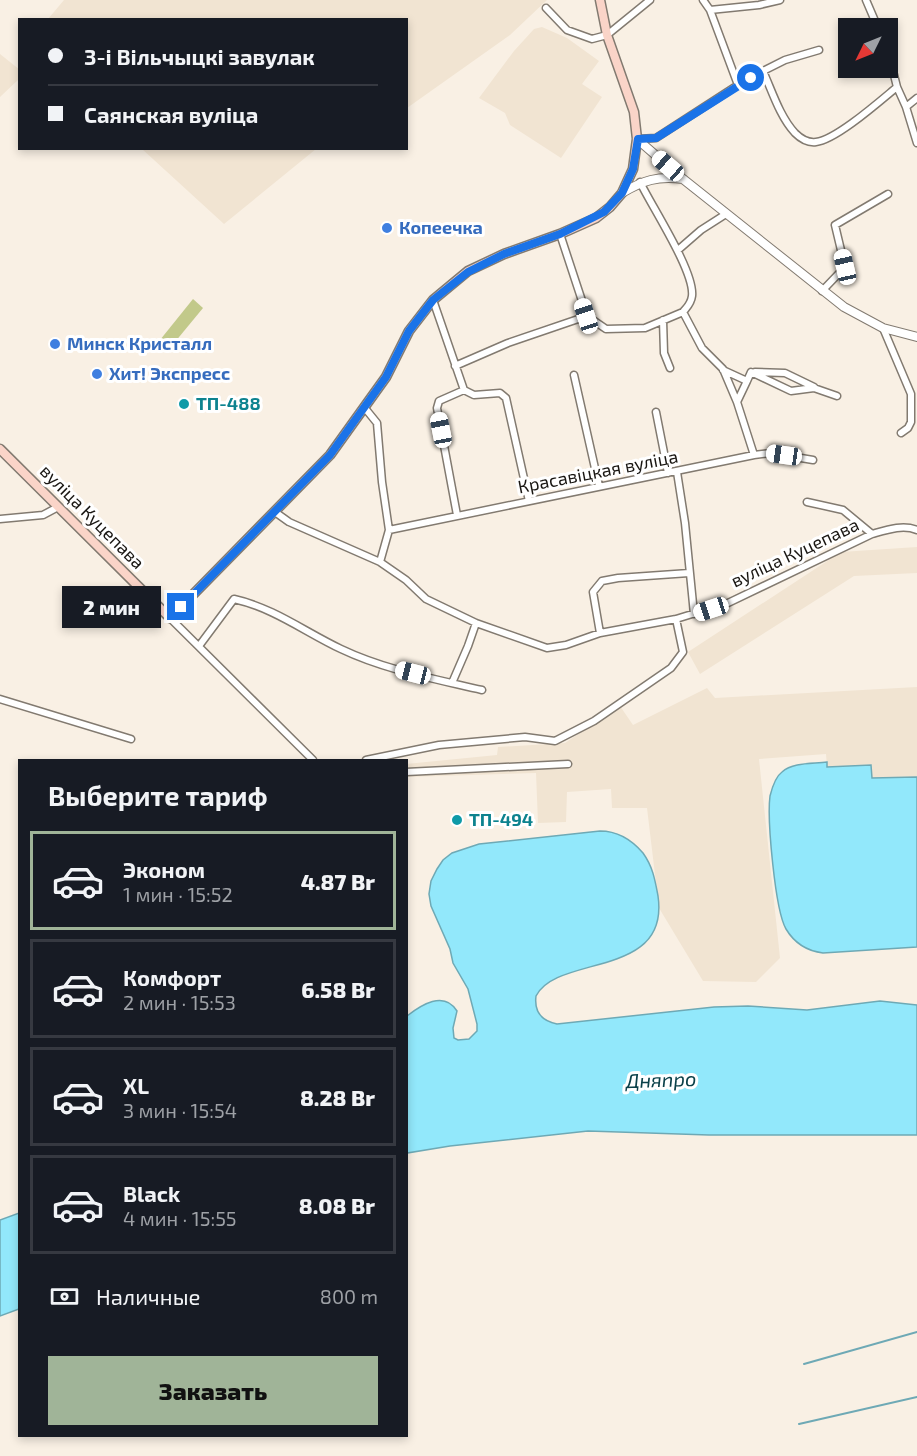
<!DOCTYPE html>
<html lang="ru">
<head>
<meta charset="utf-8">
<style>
	body { margin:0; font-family:"Exo 2",sans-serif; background:#242831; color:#f1f3f6; height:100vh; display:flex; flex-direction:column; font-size:22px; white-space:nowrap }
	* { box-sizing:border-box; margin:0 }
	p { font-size:20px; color:#9ea1a6 }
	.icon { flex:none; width:33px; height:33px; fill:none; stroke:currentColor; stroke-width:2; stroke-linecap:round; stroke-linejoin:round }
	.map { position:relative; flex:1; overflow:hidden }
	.details { position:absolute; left:18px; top:759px; width:390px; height:678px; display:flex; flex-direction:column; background:#171b24; border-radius:0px; box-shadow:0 3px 9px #0003 }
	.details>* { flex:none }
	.banner { position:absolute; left:18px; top:18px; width:390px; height:132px; border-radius:0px; box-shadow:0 3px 9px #0003; display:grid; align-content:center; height:132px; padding:0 30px; background:#171b24 }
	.needle { width:39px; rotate:227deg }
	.tools { position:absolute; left:838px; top:18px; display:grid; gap:12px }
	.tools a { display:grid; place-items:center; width:60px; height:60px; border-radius:0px; background:#171b24; box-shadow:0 3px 9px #0003; font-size:30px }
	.end { position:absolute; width:27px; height:27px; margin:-14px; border:8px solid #1a73e8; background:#fff; box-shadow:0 0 0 3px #fff }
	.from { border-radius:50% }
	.bubble { position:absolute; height:42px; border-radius:0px; background:#171b24; box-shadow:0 3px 9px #0003; font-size:20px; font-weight:800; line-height:42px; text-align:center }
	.car { position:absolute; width:18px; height:36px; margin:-18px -9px; border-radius:8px; box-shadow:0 0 4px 2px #0007; background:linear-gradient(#fff 24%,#345 0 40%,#fff 0 76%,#345 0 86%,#fff 0) }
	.banner b { display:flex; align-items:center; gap:21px; height:57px; font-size:22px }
	.banner b+b { border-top:2px solid #363941 }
	.banner i { width:15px; height:15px; background:#f1f3f6 }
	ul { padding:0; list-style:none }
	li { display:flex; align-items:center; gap:18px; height:99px; margin:0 12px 9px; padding:0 18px; border:3px solid #363941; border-radius:0px }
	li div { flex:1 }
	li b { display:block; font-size:22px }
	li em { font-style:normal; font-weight:800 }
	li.on { border-color:#a0b498 }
	li>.icon { width:54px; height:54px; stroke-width:1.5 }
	h2 { padding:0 30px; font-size:27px; line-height:72px }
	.pay { display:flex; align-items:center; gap:15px; height:66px; padding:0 30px; font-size:22px }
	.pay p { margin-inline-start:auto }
	.primary-button { display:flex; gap:12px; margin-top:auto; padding:12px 30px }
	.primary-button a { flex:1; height:69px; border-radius:0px; background:#a0b498; color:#111; font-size:24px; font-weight:800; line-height:69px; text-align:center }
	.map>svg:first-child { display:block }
	.built { fill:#f1e4d2 }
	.green { fill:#c2c98a }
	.water { fill:#92e8fb; stroke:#6ea9b5; stroke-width:1.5 }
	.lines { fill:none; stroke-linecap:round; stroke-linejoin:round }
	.stream { stroke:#6ea9b5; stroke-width:2 }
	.minor-casing { stroke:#827a70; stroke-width:9 }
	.tertiary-casing { stroke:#827a70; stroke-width:10 }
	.secondary-casing { stroke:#827a70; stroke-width:11 }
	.minor { stroke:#fff; stroke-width:6 }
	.tertiary { stroke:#fff; stroke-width:8 }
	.secondary { stroke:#fad4c8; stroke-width:8 }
	.route { stroke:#1a73e8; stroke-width:8 }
	.shop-dot { fill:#3f7fe0; stroke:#fff; stroke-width:2 }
	.culture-dot { fill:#0f9aa8; stroke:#fff; stroke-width:2 }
	.labels { text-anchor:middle; stroke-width:6; stroke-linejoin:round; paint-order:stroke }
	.shop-label { font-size:18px; font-weight:bold; fill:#366cbe; stroke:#fff; text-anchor:start }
	.culture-label { font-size:18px; font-weight:bold; fill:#0d838f; stroke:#fff; text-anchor:start }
	.street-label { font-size:18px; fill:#191612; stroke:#fff }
	.water-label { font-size:20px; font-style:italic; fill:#0b414a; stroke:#fff }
</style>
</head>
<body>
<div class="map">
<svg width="917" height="1456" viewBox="0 0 917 1456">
	<rect width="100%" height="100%" fill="#f9f0e4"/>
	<path class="built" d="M 64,0 L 547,0 L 510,35 L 407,108 L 406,20 L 48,19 Z
		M 542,27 L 567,38 L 599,61 L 582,84 L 602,97 L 561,158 L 510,125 L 505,113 L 479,98 L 514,51 L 534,29 Z
		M 0,54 L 20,70 L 19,79 L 0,97 Z
		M 142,149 L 316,149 L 224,224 Z
		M 917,547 L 917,573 L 854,576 L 700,674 L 688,652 L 841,552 Z
		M 917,687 L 917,777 L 871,778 L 871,765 L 827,767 L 826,754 L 759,759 L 780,958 L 756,982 L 703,981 L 659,908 L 647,808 L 612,808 L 611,789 L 567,792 L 566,822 L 538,823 L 536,773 L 407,777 L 406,764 L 497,755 L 498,747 L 565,743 L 620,706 L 633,725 L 707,688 L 715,698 Z"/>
	<path class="green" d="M 193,299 L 203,308 L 170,348 L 160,340 Z"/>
	<path class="water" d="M 827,762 L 827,767 L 871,765 L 872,778 L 917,777 L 917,947 L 823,953 C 807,951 795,944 786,929 C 775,910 767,819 770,796 C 772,788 775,777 782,772 C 793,762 813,764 827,762 Z
		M 600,831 C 618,831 631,839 643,853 C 653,867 655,880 658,896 C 670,979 557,954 536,996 C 534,1012 542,1021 557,1024 L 714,1007 L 748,1006 L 807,1010 L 880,1001 L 917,1005 L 917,1135 L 709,1135 L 588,1131 L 450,1146 L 407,1153 L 407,1016 C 421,1005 444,990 457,1011 L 453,1028 L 454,1038 L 458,1040 L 469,1039 L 477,1031 L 477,1024 L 468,989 L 453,963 L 450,949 L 431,906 L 429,894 L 431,881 L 437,869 L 443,860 L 452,853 L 479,844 Z
		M 19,1213 L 19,1309 L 0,1316 L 0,1220 Z"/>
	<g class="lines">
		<path class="stream" d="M 804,1364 L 917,1332
			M 799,1424 L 917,1397"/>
		<defs>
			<path id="minor" d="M 703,0 L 710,10 L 738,85
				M 866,0 L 878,28
				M 546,8 L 567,30 L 592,39 L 607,35 L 650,0
				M 710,10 L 759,5 L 780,0
				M 888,51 L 897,87 L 906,107 L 917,143
				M 763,71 C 772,91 780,117 795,133 C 801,139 808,143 816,142 C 836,140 880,101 897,87
				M 906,107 L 917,98
				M 637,139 L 656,138 L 738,85 L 763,71 L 785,60 L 819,50
				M 640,182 C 652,207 695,272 692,296 C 691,304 687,307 683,312 L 702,348 L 723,369 L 737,402 L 754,455
				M 560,234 L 587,316
				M 678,250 L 701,230 L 726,214
				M 822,291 L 845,267 L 835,225 L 888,194
				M 433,300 L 464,390
				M 587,316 L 606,329 L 645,328 L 683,312
				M 663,320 L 664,353 L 670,368
				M 883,328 L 911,394 L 911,422 L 908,428 L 901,433
				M 455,366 L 508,343 L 587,316
				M 723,370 L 747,381 L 737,402
				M 755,372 L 785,373 L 814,387
				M 574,375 L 599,486
				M 747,381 L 751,372 L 791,391 L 814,388 L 837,396
				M 464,390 L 474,395 L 500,393 L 506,398 L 529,501
				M 364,407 L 377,423 L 382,482 L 389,530 L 380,562
				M 656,412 L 668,473
				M 677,472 L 685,523 L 694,614
				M 807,502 L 843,510 L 872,534
				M 275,512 L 289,522 L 380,562 L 406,580 L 426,599 L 476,623 L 547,648 L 566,645 L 600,633 L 676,619 L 728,603 L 872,534 C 886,530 903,524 917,530
				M 457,515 L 437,408 L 439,401 L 464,390
				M 0,519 L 43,515 L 58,507
				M 389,530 L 754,455 L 771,453 L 813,460
				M 170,618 L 313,760
				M 600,633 L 593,592 L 602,581 L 618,578 L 689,573
				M 199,646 L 234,599 C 274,608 305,632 341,649 C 385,670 435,679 482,690
				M 452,683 L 468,646 L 476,623
				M 0,699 L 131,739
				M 366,760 L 439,745 L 525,737 L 555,741 L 594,721 L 671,668 L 683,652 L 676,619
				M 406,772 L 568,764"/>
			<path id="tertiary" d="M 637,139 L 683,179 L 844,307 L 883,328 L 917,337
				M 622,193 C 644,180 657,176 683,179"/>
			<path id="secondary" d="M 0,449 L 170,618 L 330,455 L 386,377 L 409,331 L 433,300 L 468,271 L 504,254 L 560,234 L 596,218 L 610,207 L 622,193 L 633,169 L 637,139 L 634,112 L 607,35 L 600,0"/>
		</defs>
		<use href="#minor" class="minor-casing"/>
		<use href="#tertiary" class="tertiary-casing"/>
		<use href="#secondary" class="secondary-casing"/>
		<use href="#minor" class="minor"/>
		<use href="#tertiary" class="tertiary"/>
		<use href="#secondary" class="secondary"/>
	</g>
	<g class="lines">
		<path class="route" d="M 181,607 L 330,455 L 386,377 L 409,331 L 433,300 L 468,272 L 504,254 L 560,234 L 604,212 L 622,193 L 633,169 L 638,139 L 656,138 L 751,78"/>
	</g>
	<g class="shop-dot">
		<circle cx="387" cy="228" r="6"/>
		<circle cx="55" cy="344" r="6"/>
		<circle cx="97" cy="374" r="6"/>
	</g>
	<g class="culture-dot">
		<circle cx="184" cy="404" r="6"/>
		<circle cx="457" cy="820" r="6"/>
	</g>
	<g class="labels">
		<g class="shop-label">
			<text x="399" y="234">Копеечка</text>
			<text x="67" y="350">Минск Кристалл</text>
			<text x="109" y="380">Хит! Экспресс</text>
		</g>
		<g class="culture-label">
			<text x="196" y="410">ТП-488</text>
			<text x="469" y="826">ТП-494</text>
		</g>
		<g class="street-label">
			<text transform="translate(598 472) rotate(-11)" y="6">Красавіцкая вуліца</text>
			<text transform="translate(92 517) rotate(45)" y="6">вуліца Куцепава</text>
			<text transform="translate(795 553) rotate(-25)" y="6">вуліца Куцепава</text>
		</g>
		<g class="water-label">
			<text transform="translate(661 1080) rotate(-2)" y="7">Дняпро</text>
		</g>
	</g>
</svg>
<div class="tools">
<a><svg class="needle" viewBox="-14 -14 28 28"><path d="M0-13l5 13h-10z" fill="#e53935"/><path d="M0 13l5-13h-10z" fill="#9ea1a6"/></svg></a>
</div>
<i class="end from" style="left:751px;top:78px"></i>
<i class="end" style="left:181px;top:607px"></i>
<div class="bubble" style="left:62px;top:586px;width:99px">2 мин</div>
<i class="car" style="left:668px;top:166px;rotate:311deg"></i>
<i class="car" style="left:845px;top:267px;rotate:347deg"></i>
<i class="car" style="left:586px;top:316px;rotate:342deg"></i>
<i class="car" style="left:441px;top:430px;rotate:349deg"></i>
<i class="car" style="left:784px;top:455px;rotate:278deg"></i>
<i class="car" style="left:711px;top:609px;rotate:252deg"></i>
<i class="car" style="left:413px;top:673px;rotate:284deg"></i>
<div class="banner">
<b><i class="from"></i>3-і Вільчыцкі завулак</b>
<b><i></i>Саянская вуліца</b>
</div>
<section class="details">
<h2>Выберите тариф</h2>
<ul>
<li class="on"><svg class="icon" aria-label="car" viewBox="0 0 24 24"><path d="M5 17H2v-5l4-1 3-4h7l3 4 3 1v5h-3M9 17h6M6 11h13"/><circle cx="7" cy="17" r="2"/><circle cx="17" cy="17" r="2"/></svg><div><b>Эконом</b><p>1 мин · 15:52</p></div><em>4.87 Br</em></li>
<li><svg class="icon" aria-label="car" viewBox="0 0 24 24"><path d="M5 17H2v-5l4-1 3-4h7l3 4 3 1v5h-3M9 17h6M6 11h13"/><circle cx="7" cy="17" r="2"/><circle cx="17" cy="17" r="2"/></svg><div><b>Комфорт</b><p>2 мин · 15:53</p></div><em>6.58 Br</em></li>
<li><svg class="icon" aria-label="car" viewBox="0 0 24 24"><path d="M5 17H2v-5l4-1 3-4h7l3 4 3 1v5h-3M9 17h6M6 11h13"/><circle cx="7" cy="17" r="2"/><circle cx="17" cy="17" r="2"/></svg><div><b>XL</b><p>3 мин · 15:54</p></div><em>8.28 Br</em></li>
<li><svg class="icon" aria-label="car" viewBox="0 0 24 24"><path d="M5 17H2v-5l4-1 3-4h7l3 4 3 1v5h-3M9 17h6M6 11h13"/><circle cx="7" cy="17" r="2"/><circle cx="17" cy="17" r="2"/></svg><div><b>Black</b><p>4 мин · 15:55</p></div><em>8.08 Br</em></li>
</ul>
<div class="pay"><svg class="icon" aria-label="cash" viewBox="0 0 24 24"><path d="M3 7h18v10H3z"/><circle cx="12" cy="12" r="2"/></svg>Наличные<p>800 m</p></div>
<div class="primary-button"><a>Заказать</a></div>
</section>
</div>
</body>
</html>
